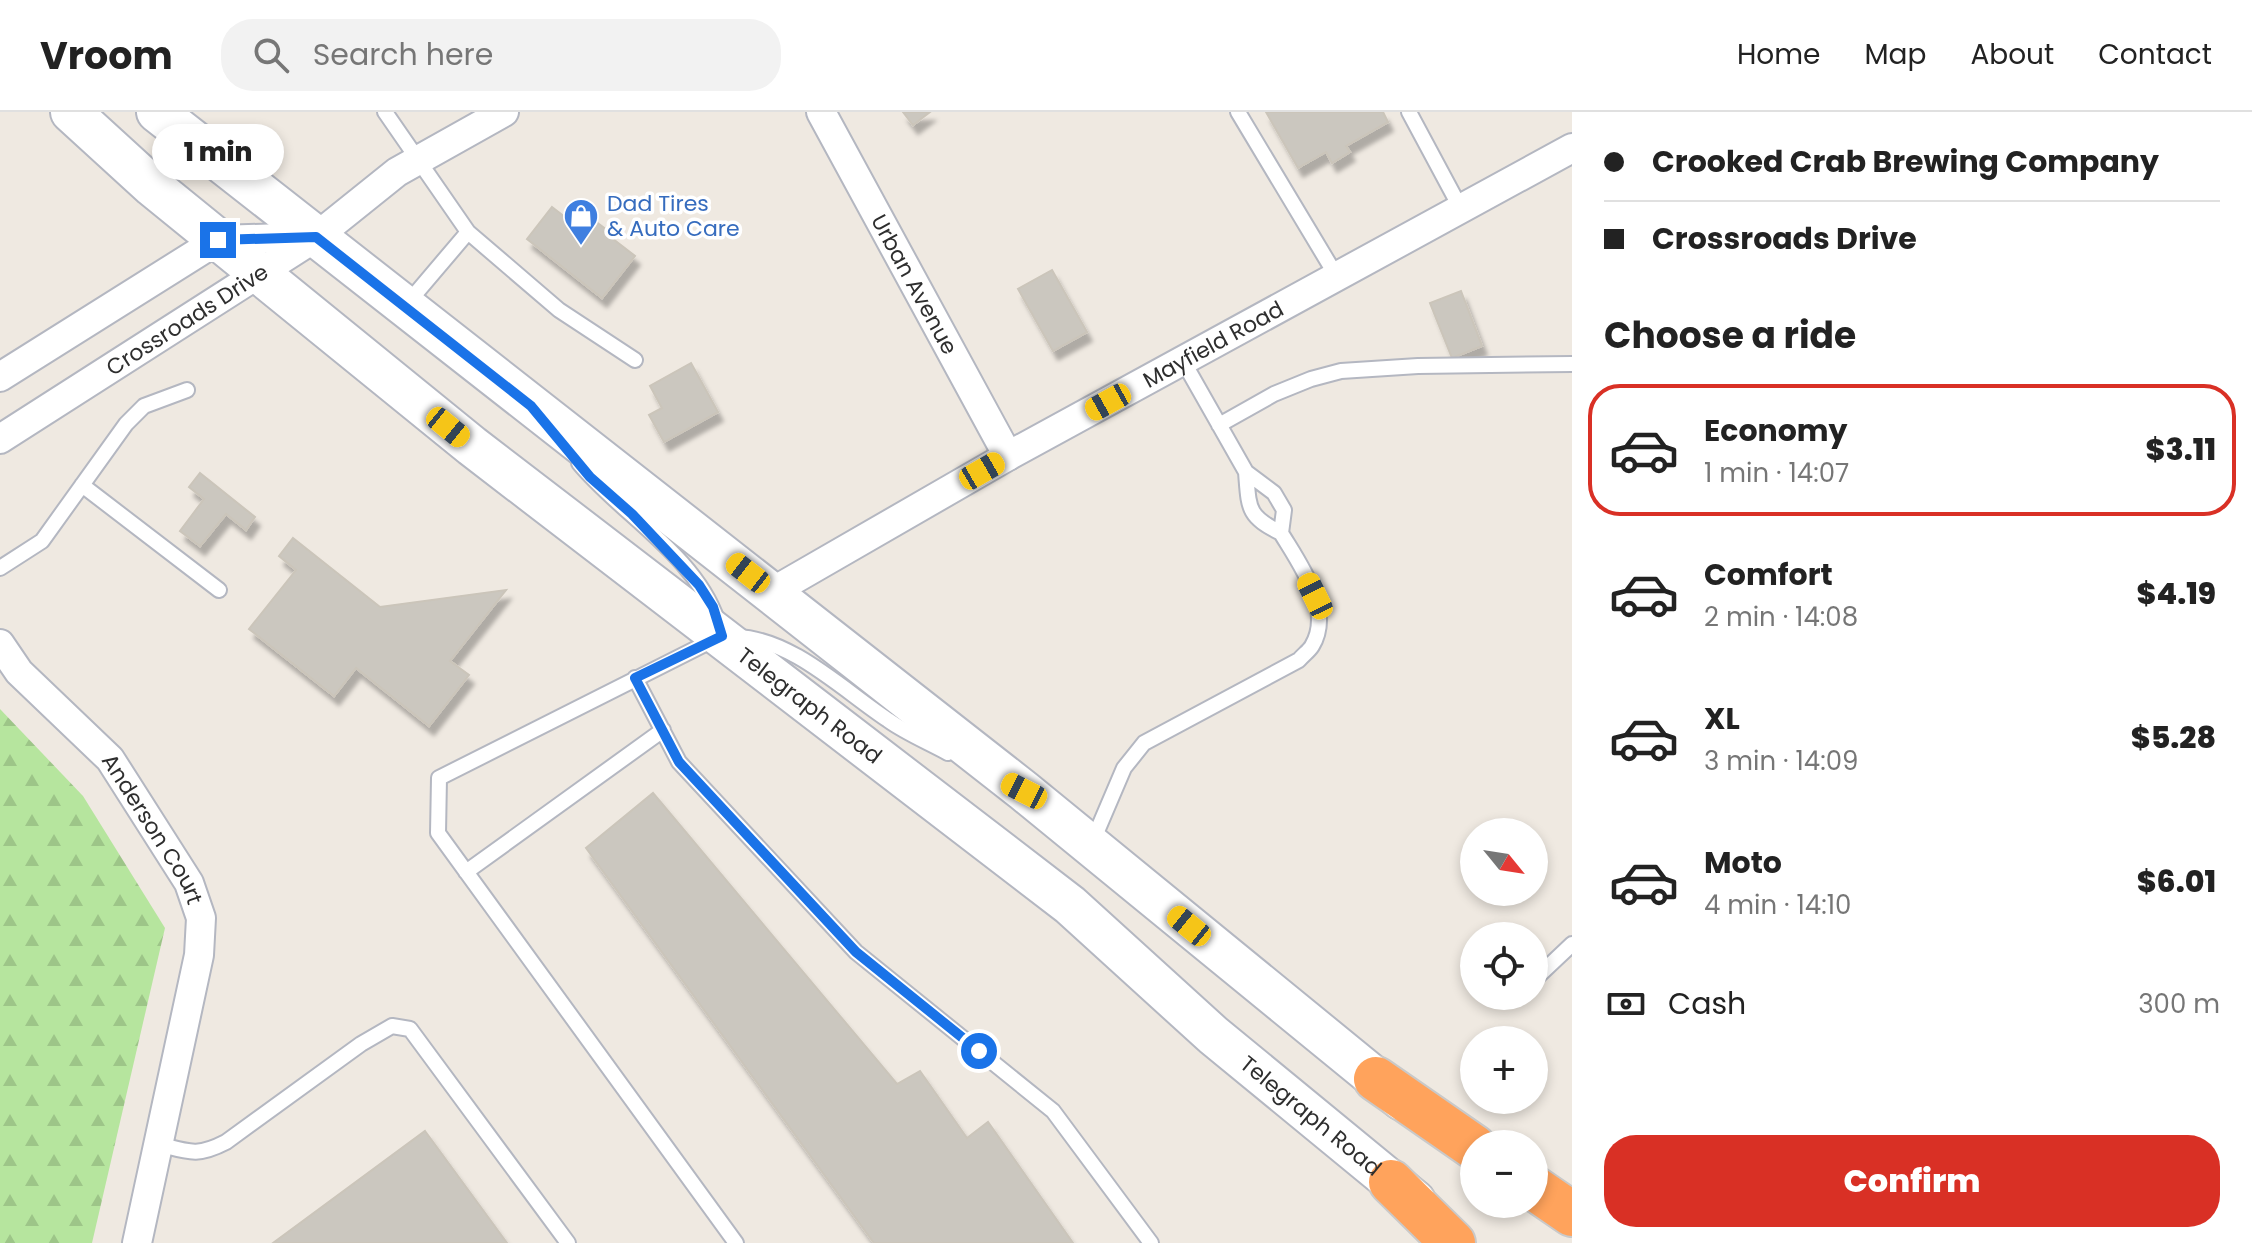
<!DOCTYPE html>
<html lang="en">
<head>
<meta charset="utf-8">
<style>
	body { margin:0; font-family:Poppins,sans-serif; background:#f2f2f2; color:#222; height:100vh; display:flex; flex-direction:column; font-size:30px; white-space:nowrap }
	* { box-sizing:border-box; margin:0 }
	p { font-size:26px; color:#767676 }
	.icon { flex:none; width:44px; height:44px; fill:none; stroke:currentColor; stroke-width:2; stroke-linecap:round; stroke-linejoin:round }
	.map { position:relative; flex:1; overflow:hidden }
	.drawer { display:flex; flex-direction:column; background:#fff; width:680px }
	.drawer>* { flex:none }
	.hud { display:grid; align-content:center; height:176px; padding:0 32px; background:#fff }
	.needle { width:52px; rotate:120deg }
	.fabs { position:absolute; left:1460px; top:706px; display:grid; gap:16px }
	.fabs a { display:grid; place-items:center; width:88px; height:88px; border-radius:50%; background:#fff; box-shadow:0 4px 12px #0003; font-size:40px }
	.end { position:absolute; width:36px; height:36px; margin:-18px; border:10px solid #1a73e8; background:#fff; box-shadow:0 0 0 4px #fff }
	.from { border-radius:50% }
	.bubble { position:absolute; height:56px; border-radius:28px; background:#fff; box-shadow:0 4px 12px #0003; font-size:26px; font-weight:800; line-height:56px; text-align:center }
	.car { position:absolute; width:24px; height:48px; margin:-24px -12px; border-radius:10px; box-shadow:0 0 6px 2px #0007; background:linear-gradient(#f5c518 24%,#345 0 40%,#f5c518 0 76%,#345 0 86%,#f5c518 0) }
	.hud b { display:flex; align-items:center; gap:28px; height:76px; font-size:30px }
	.hud b+b { border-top:2px solid #e0e0e0 }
	.hud i { width:20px; height:20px; background:#222 }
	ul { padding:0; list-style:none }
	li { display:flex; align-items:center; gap:24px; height:132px; margin:0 16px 12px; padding:0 16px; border:4px solid transparent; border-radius:32px }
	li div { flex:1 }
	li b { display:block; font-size:30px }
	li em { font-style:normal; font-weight:800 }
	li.current { border-color:#d93025 }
	li>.icon { width:72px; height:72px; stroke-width:1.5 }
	h2 { padding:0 32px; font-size:36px; line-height:96px }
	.pay { display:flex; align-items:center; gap:20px; height:88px; padding:0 32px; font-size:30px }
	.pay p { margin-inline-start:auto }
	.button { display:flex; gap:16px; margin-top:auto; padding:16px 32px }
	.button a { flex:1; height:92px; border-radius:32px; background:#d93025; color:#fff; font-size:32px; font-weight:800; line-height:92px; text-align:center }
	header { display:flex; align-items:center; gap:48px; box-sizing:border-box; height:112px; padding:0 40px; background:#fff; border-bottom:2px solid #e0e0e0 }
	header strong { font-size:38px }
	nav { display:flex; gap:44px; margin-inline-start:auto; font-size:28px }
	.search { width:560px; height:72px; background:#f2f2f2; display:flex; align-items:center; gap:20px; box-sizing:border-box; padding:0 28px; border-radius:32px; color:#767676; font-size:30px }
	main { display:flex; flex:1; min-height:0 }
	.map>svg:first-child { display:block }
	.forest { fill:url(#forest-firs) }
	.building { fill:#cbc7bf; stroke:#cbc5ba; stroke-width:2; filter:url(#shadow) }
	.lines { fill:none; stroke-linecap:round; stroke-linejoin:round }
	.service-casing { stroke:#b4b7c1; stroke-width:18 }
	.minor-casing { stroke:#b4b7c1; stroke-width:32 }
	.secondary-casing { stroke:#b4b7c1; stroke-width:44 }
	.motorway-casing { stroke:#c9c9c9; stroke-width:48 }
	.service { stroke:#fff; stroke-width:14 }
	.minor { stroke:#fff; stroke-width:28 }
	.secondary { stroke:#fff; stroke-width:40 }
	.motorway { stroke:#ffa35c; stroke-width:44 }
	.route { stroke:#1a73e8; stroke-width:10 }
	.labels { text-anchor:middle; stroke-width:7; stroke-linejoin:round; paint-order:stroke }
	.shop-label { font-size:22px; fill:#366cbe; stroke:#fff; text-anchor:start }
	.street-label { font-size:22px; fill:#2e2e2e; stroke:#fff }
</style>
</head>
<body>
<header>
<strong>Vroom</strong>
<div class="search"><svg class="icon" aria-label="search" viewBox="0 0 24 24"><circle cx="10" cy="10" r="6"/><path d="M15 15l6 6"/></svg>Search here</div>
<nav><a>Home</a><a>Map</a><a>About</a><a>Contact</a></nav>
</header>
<main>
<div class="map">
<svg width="1572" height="1131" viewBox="0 0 1572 1131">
	<defs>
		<pattern id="forest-firs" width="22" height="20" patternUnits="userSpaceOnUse" patternTransform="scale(2)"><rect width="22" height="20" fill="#b6e59e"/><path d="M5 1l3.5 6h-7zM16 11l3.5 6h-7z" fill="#9dc588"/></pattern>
		<filter id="shadow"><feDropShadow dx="5" dy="9" stdDeviation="2" flood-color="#0004"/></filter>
	</defs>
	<rect width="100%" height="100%" fill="#efe9e1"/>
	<path class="forest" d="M 0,597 L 83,684 L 165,816 L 92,1131 L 0,1131 Z"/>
	<path class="building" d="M 903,0 L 930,0 L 913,13 Z
		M 1266,0 L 1383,0 L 1388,10 L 1346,34 L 1350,40 L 1332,51 L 1326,40 L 1298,56 Z
		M 552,95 L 583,119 L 592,107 L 607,118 L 604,120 L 635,144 L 602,186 L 527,127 Z
		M 1052,158 L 1087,220 L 1053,239 L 1018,177 Z
		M 1461,179 L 1482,234 L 1452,246 L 1430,191 Z
		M 691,251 L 718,300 L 664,330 L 649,303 L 662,296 L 650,274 Z
		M 200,361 L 255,405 L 246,418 L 226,402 L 200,434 L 180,419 L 204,387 L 189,375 Z
		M 293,426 L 380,495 L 506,478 L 450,549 L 469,563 L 429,614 L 356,556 L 334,584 L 249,517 L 296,458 L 279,444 Z
		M 653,681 L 897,972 L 920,959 L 967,1026 L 988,1010 L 1073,1131 L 874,1131 L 586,736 Z
		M 425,1019 L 507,1131 L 273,1131 Z"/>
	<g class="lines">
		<defs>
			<path id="service" d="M 385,0 L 468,120 L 559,198 L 635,248
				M 1238,0 L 1337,165
				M 1409,0 L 1461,97
				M 406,193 L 468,120
				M 1183,249 L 1246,360 L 1274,381 L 1284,398 L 1281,421 C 1247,404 1249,397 1246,360
				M 1219,313 L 1274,282 L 1311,267 L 1341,259 L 1418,254 L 1572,252
				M 579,351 C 621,402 695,443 717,508
				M 82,373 L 219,478
				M 0,456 L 42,429 L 126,312 L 144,294 L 187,278
				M 737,525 C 792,527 844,579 888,608 C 906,621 928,630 948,641
				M 717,526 L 439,666 L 438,721 L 736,1131
				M 635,566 L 679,650 L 856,840 L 1053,999 L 1151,1131
				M 1092,731 L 1124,656 L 1144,631 L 1299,548 C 1303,543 1309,539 1312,534 C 1334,498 1299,451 1281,421
				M 466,760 L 663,618
				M 1534,868 L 1572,832
				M 1514,887 L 1518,884
				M 158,1032 C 189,1040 197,1045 226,1030 L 361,932 L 392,914 L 410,917 L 568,1131"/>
			<g id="minor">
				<path id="s1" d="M 821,0 L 1008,344"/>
				<path d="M 0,265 L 218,128 L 315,125"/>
				<path id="s2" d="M 0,327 L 316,125 L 397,60 L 504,0"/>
				<path id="s3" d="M 772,480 L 1008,344 L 1572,36"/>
				<path id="s4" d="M 0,532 L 19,560 L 110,647 L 189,771 L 201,806 L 199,843 L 137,1131"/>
			</g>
			<g id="secondary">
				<path id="s5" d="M 71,0 L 152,74 L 472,334 L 1070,793 L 1213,923 L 1415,1089"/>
				<path d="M 157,0 L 1024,679 L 1402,988"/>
			</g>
			<path id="motorway" d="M 1376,967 L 1474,1035
				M 1391,1070 L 1453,1131
				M 1534,1076 L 1572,1102"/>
		</defs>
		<use href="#service" class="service-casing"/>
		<use href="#minor" class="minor-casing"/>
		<use href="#secondary" class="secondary-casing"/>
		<use href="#motorway" class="motorway-casing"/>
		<use href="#service" class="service"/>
		<use href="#minor" class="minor"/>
		<use href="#secondary" class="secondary"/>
		<use href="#motorway" class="motorway"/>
	</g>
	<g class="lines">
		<path class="route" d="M 218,128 L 316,125 L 531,294 L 590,365 L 632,402 L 699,473 L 713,495 L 722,524 L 635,566 L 679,650 L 856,840 L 979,939"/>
	</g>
	<defs>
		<symbol id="shop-pin" viewBox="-11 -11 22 30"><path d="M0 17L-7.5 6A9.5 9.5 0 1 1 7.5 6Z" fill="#3f7fe0" stroke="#fff"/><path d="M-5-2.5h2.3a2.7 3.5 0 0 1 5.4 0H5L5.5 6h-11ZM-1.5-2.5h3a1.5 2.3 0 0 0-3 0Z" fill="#fff"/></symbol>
	</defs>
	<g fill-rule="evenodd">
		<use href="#shop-pin" x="561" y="84" width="40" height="54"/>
	</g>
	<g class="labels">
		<g class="shop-label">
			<text x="607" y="99">Dad Tires<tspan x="607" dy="25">&amp; Auto Care</tspan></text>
		</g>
		<g class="street-label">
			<text dy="8" stroke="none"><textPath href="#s1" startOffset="196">Urban Avenue</textPath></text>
			<text dy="8" stroke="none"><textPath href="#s2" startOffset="222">Crossroads Drive</textPath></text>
			<text dy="8" stroke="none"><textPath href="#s3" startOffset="506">Mayfield Road</textPath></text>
			<text dy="8" stroke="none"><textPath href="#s5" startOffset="948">Telegraph Road</textPath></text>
			<text dy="8" stroke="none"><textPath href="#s4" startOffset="242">Anderson Court</textPath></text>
			<text dy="8" stroke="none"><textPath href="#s5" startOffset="1596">Telegraph Road</textPath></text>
		</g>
	</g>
</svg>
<div class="fabs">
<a><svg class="needle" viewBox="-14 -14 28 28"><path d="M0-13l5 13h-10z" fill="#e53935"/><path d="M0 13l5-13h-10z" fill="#767676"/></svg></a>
<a><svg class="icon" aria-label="locate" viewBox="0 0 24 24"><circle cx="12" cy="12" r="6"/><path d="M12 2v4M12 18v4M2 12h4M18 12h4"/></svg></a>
<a>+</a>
<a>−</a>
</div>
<i class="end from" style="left:979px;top:939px"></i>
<i class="end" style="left:218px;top:128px"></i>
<div class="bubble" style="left:152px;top:12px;width:132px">1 min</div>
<i class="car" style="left:1108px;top:290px;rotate:241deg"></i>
<i class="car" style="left:448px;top:315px;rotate:129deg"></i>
<i class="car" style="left:982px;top:359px;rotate:60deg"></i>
<i class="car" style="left:748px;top:461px;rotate:308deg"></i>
<i class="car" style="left:1315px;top:484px;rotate:334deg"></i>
<i class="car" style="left:1024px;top:679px;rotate:297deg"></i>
<i class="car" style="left:1189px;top:814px;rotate:309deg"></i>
</div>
<section class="drawer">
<div class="hud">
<b><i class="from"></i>Crooked Crab Brewing Company</b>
<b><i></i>Crossroads Drive</b>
</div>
<h2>Choose a ride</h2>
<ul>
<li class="current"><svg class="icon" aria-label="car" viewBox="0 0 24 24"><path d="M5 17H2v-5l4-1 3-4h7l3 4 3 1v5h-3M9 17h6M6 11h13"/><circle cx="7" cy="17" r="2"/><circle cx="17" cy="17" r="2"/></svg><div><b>Economy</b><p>1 min · 14:07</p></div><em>$3.11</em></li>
<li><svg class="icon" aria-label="car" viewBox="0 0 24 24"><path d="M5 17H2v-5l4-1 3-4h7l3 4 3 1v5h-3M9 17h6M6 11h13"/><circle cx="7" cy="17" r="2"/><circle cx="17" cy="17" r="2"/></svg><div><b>Comfort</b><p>2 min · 14:08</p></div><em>$4.19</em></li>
<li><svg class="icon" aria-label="car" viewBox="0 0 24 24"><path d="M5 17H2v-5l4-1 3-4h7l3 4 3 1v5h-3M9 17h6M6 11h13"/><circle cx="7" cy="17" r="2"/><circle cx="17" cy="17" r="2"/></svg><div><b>XL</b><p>3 min · 14:09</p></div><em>$5.28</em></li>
<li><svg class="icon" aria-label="car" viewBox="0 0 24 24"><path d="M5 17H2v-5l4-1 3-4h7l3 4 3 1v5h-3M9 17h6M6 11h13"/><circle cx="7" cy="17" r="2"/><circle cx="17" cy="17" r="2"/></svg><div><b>Moto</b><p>4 min · 14:10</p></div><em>$6.01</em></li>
</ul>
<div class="pay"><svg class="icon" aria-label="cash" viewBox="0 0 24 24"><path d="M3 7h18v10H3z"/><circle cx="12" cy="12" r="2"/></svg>Cash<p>300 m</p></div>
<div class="button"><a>Confirm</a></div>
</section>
</main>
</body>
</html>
